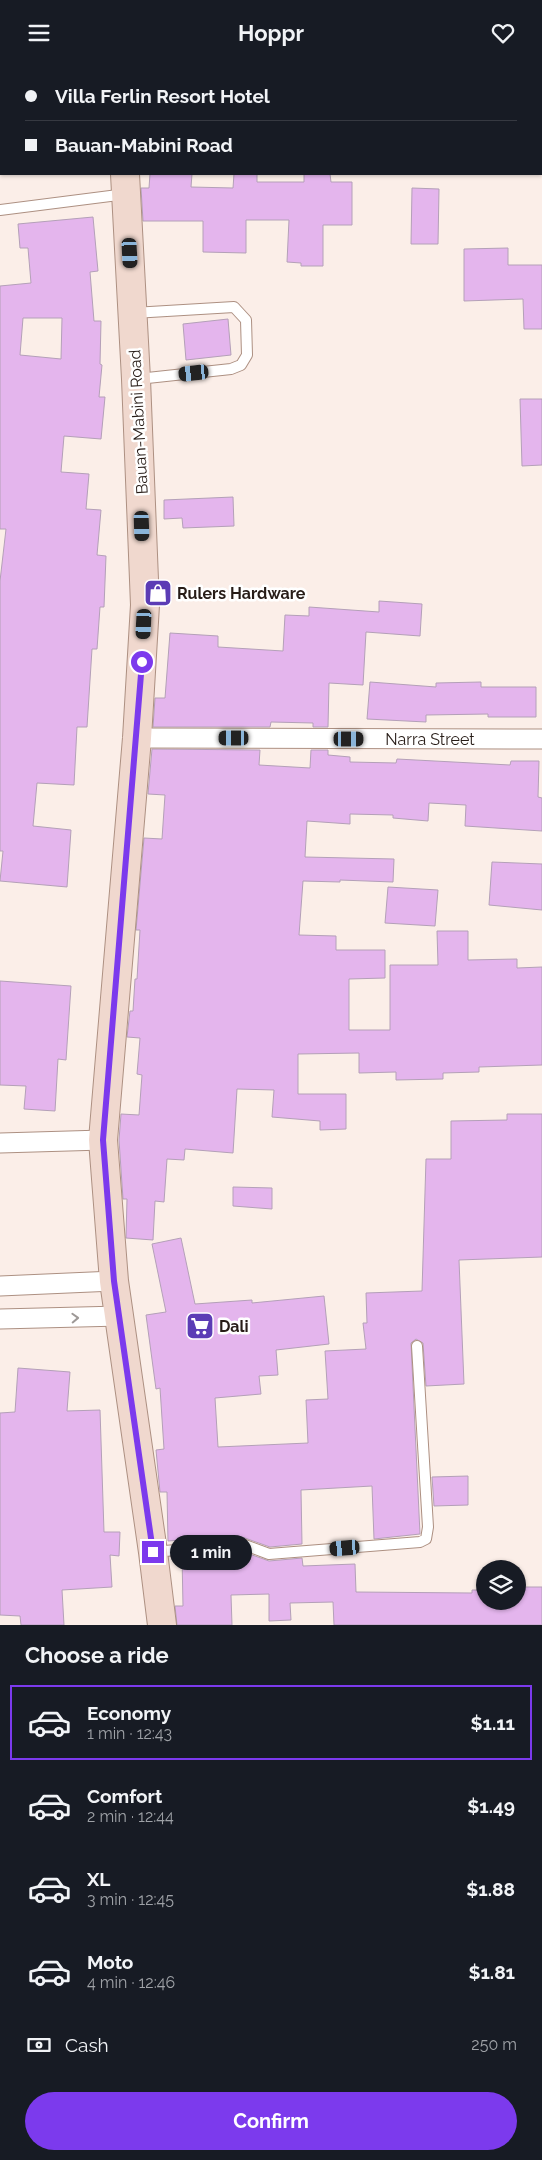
<!DOCTYPE html>
<html lang="en">
<head>
<meta charset="utf-8">
<style>
	body { margin:0; font-family:Raleway,sans-serif; background:#20242c; color:#f1f3f6; height:100vh; display:flex; flex-direction:column; font-size:19px; white-space:nowrap }
	* { box-sizing:border-box; margin:0 }
	p { font-size:16px; color:#9ea1a6 }
	.icon { flex:none; width:28px; height:28px; fill:none; stroke:currentColor; stroke-width:2; stroke-linecap:round; stroke-linejoin:round }
	.map { position:relative; height:1560px; overflow:hidden }
	.drawer { display:flex; flex-direction:column; background:#171b24; flex:1 }
	.drawer>* { flex:none }
	.guide { position:absolute; left:0px; top:0px; width:542px; height:110px; box-shadow:0 1px 4px #0004; display:grid; align-content:center; height:110px; padding:0 25px; background:#171b24 }
	.controls { position:absolute; left:476px; top:1495px; display:grid; gap:10px }
	.controls a { display:grid; place-items:center; width:50px; height:50px; border-radius:50%; background:#171b24; box-shadow:0 1px 4px #0004; font-size:25px }
	.end { position:absolute; width:22px; height:22px; margin:-11px; border:6px solid #7c3aed; background:#fff; box-shadow:0 0 0 2px #fff }
	.from { border-radius:50% }
	.bubble { position:absolute; height:35px; border-radius:18px; background:#171b24; box-shadow:0 1px 4px #0004; font-size:16px; font-weight:700; line-height:35px; text-align:center }
	.car { position:absolute; width:15px; height:30px; margin:-15px -8px; border-radius:6px; box-shadow:0 0 4px 1px #0007; background:linear-gradient(#222 24%,#8ab4d8 0 40%,#222 0 76%,#8ab4d8 0 86%,#222 0) }
	.guide b { display:flex; align-items:center; gap:18px; height:48px; font-size:19px }
	.guide b+b { border-top:1px solid #363941 }
	.guide i { width:12px; height:12px; background:#f1f3f6 }
	ul { padding:0; list-style:none }
	li { display:flex; align-items:center; gap:15px; height:75px; margin:0 10px 8px; padding:0 15px; border:2px solid transparent; border-radius:0px }
	li div { flex:1 }
	li b { display:block; font-size:19px }
	li em { font-style:normal; font-weight:700 }
	li.on { border-color:#7c3aed }
	li>.icon { width:45px; height:45px; stroke-width:1.5 }
	h2 { padding:0 25px; font-size:22px; line-height:60px }
	.pay { display:flex; align-items:center; gap:12px; height:55px; padding:0 25px; font-size:19px }
	.pay p { margin-inline-start:auto }
	.cta { display:flex; gap:10px; margin-top:auto; padding:10px 25px }
	.cta a { flex:1; height:58px; border-radius:30px; background:#7c3aed; color:#fff; font-size:20px; font-weight:700; line-height:58px; text-align:center }
	header { display:flex; justify-content:space-between; align-items:center; height:65px; padding:0 25px; background:#171b24; font-size:22px; font-weight:700 }
	.map>svg:first-child { display:block }
	.building { fill:#e4b5ed; stroke:#b4a0b8; fill-rule:evenodd }
	.lines { fill:none; stroke-linecap:round; stroke-linejoin:round }
	.lane-casing { stroke:#ad9082; stroke-width:12 }
	.street-casing { stroke:#ad9082; stroke-width:21 }
	.secondary-casing { stroke:#ad9082; stroke-width:30 }
	.lane { stroke:#fff; stroke-width:10 }
	.street { stroke:#fff; stroke-width:19 }
	.secondary { stroke:#f0d8ce; stroke-width:28 }
	.oneway { stroke:#9e9997 }
	.route { stroke:#7c3aed; stroke-width:6 }
	.labels { text-anchor:middle; stroke-width:5; stroke-linejoin:round; paint-order:stroke }
	.street-label { font-size:16px; fill:#271c17; stroke:#fff }
	.poi-label { font-size:16px; font-weight:bold; fill:#271c17; stroke:#fff; text-anchor:start }
</style>
</head>
<body>
<header><svg class="icon" aria-label="menu" viewBox="0 0 24 24"><path d="M4 6h16M4 12h16M4 18h16"/></svg>Hoppr<svg class="icon" aria-label="heart" viewBox="0 0 24 24"><path d="M12 20l-8-8c-3-5 5-10 8-4 3-6 11-1 8 4z"/></svg></header>
<div class="map">
<svg width="542" height="1560" viewBox="0 0 542 1560">
	<rect width="100%" height="100%" fill="#fbeee8"/>
	<path class="building" d="M 150,109 L 192,109 L 191,122 L 233,123 L 234,109 L 257,109 L 257,117 L 304,117 L 304,109 L 330,109 L 331,117 L 352,117 L 352,160 L 323,160 L 323,201 L 301,201 L 301,198 L 287,197 L 289,155 L 246,155 L 246,188 L 203,187 L 203,156 L 143,156 L 141,123 L 149,123 Z
		M 412,123 L 439,124 L 438,179 L 411,179 Z
		M 93,152 L 98,206 L 90,207 L 94,256 L 101,256 L 100,299 L 102,300 L 99,332 L 105,332 L 101,374 L 64,371 L 61,407 L 89,409 L 86,444 L 101,445 L 97,490 L 106,491 L 104,542 L 100,542 L 97,584 L 92,584 L 87,662 L 77,662 L 74,720 L 37,718 L 33,761 L 71,765 L 67,822 L 0,816 L 3,786 L 0,786 L 0,516 L 6,464 L 0,464 L 0,221 L 31,218 L 28,183 L 20,183 L 18,159 ZM 23,253 L 62,253 L 61,294 L 20,290 Z
		M 508,183 L 508,200 L 542,200 L 542,264 L 524,264 L 523,234 L 464,236 L 464,184 Z
		M 228,254 L 231,290 L 186,295 L 183,259 Z
		M 520,334 L 542,334 L 542,400 L 522,401 Z
		M 233,432 L 234,461 L 183,463 L 182,453 L 164,454 L 164,435 Z
		M 379,536 L 422,539 L 420,571 L 366,567 L 363,620 L 329,618 L 328,662 L 313,662 L 313,658 L 271,657 L 270,662 L 153,662 L 155,633 L 165,633 L 170,568 L 218,571 L 218,582 L 283,586 L 285,550 L 309,551 L 309,542 L 379,547 Z
		M 370,617 L 436,622 L 436,618 L 481,617 L 481,622 L 536,622 L 536,652 L 488,652 L 488,649 L 426,650 L 426,657 L 367,654 Z
		M 152,684 L 260,685 L 259,700 L 310,703 L 311,685 L 328,685 L 328,690 L 350,692 L 350,697 L 396,698 L 397,694 L 510,700 L 511,696 L 539,696 L 538,732 L 542,733 L 542,766 L 465,761 L 466,740 L 429,738 L 428,756 L 393,753 L 393,750 L 350,749 L 350,759 L 307,756 L 305,792 L 394,794 L 393,817 L 340,815 L 340,817 L 303,816 L 299,870 L 336,871 L 336,885 L 385,885 L 385,913 L 349,914 L 349,965 L 390,965 L 390,900 L 438,900 L 437,866 L 468,866 L 468,895 L 517,894 L 517,903 L 542,902 L 542,1000 L 479,1002 L 479,1007 L 443,1008 L 443,1014 L 396,1015 L 396,1007 L 359,1008 L 359,988 L 298,989 L 298,1029 L 346,1029 L 346,1064 L 320,1065 L 320,1056 L 272,1052 L 274,1025 L 237,1024 L 233,1088 L 185,1084 L 184,1095 L 167,1094 L 164,1137 L 155,1136 L 153,1175 L 126,1173 L 127,1134 L 123,1134 L 119,1075 L 121,1049 L 139,1050 L 142,1010 L 137,1009 L 140,973 L 127,972 L 130,946 L 133,946 L 135,914 L 137,914 L 140,865 L 136,865 L 144,773 L 162,774 L 165,730 L 148,729 Z
		M 492,797 L 542,799 L 542,845 L 489,840 Z
		M 388,822 L 438,825 L 435,861 L 385,858 Z
		M 0,916 L 71,921 L 66,995 L 58,994 L 55,1046 L 24,1044 L 26,1021 L 0,1020 Z
		M 507,1049 L 542,1049 L 542,1192 L 459,1195 L 464,1319 L 426,1321 L 423,1278 L 416,1274 L 411,1278 L 420,1469 L 374,1474 L 372,1421 L 301,1425 L 302,1479 L 270,1482 L 242,1472 L 182,1478 L 182,1475 L 168,1476 L 167,1427 L 160,1427 L 156,1385 L 164,1384 L 160,1323 L 156,1324 L 146,1250 L 166,1247 L 152,1179 L 181,1173 L 195,1239 L 252,1235 L 252,1238 L 324,1231 L 329,1279 L 276,1285 L 278,1310 L 259,1311 L 261,1329 L 215,1333 L 218,1382 L 308,1378 L 306,1335 L 328,1334 L 325,1286 L 366,1284 L 363,1258 L 367,1258 L 366,1228 L 422,1226 L 426,1094 L 451,1094 L 451,1056 L 507,1055 Z
		M 233,1122 L 272,1123 L 272,1144 L 233,1141 Z
		M 18,1303 L 70,1307 L 67,1346 L 100,1345 L 104,1467 L 120,1467 L 119,1491 L 110,1490 L 112,1522 L 62,1525 L 64,1560 L 21,1560 L 20,1551 L 0,1550 L 0,1348 L 15,1347 Z
		M 468,1411 L 468,1440 L 434,1441 L 432,1412 Z
		M 241,1486 L 269,1496 L 302,1493 L 303,1501 L 355,1499 L 356,1527 L 472,1528 L 472,1525 L 485,1525 L 485,1536 L 518,1536 L 518,1522 L 542,1522 L 542,1560 L 334,1560 L 333,1537 L 290,1538 L 291,1555 L 269,1556 L 269,1529 L 231,1530 L 232,1560 L 177,1560 L 175,1541 L 183,1541 L 182,1491 Z"/>
	<g class="lines">
		<defs>
			<path id="lane" d="M 0,145 L 126,129
				M 133,248 L 234,242 L 246,255 L 247,290 L 241,300 L 231,304 L 138,314
				M 154,1487 L 242,1479 L 269,1489 L 420,1477 L 426,1474 L 428,1462 L 417,1281"/>
			<path id="street" d="M 137,673 L 542,674
				M 0,1078 L 103,1075
				M 0,1221 L 114,1216
				M 0,1254 L 120,1251"/>
			<path id="secondary" d="M 113,0 L 113,1
				M 125,109 L 136,314 L 145,540 L 137,673 L 103,1075 L 114,1216 L 153,1487 L 162,1560"/>
		</defs>
		<use href="#lane" class="lane-casing"/>
		<use href="#street" class="street-casing"/>
		<use href="#secondary" class="secondary-casing"/>
		<use href="#lane" class="lane"/>
		<use href="#street" class="street"/>
		<use href="#secondary" class="secondary"/>
	</g>
	<defs><path id="oneway-chevron" d="M-2-3.5L2.5 0L-2 3.5" fill="none" stroke-width="1.6" stroke-linecap="round" stroke-linejoin="round" transform="scale(1.25)"/></defs>
	<use class="oneway" href="#oneway-chevron" transform="translate(75 1253) rotate(-2)"/>
	<g class="lines">
		<path class="route" d="M 142,597 L 103,1075 L 114,1216 L 153,1487"/>
	</g>
	<defs>
		<symbol id="shop-square" viewBox="-11 -11 22 22"><rect x="-9" y="-9" width="18" height="18" rx="4" fill="#5b3cb5" stroke="#fff"/><path d="M-5-2.5h2.3a2.7 3.5 0 0 1 5.4 0H5L5.5 6h-11ZM-1.5-2.5h3a1.5 2.3 0 0 0-3 0Z" fill="#fff"/></symbol>
		<symbol id="supermarket-square" viewBox="-11 -11 22 22"><rect x="-9" y="-9" width="18" height="18" rx="4" fill="#5b3cb5" stroke="#fff"/><path d="M-6-5.5h2.5l.6 2H6L4.5 2H-2.5L-4.4-4H-6ZM-1.5 3.2a1.3 1.3 0 1 0 .1 0ZM3 3.2a1.3 1.3 0 1 0 .1 0Z" fill="#fff"/></symbol>
	</defs>
	<g fill-rule="evenodd">
		<use href="#shop-square" x="142" y="512" width="32" height="32"/>
		<use href="#supermarket-square" x="184" y="1245" width="32" height="32"/>
	</g>
	<g class="labels">
		<g class="street-label">
			<text transform="translate(138 357) rotate(-93)" y="6">Bauan-Mabini Road</text>
			<text x="430" y="680">Narra Street</text>
		</g>
		<g class="poi-label">
			<text x="177" y="534">Rulers Hardware</text>
			<text x="219" y="1267">Dali</text>
		</g>
	</g>
</svg>
<div class="controls">
<a><svg class="icon" aria-label="layers" viewBox="0 0 24 24"><path d="M12 4l9 5-9 5-9-5zM3 14l9 5 9-5"/></svg></a>
</div>
<i class="end from" style="left:142px;top:597px"></i>
<i class="end" style="left:153px;top:1487px"></i>
<div class="bubble" style="left:170px;top:1470px;width:82px">1 min</div>
<i class="car" style="left:130px;top:188px;rotate:177deg"></i>
<i class="car" style="left:194px;top:308px;rotate:264deg"></i>
<i class="car" style="left:142px;top:461px;rotate:178deg"></i>
<i class="car" style="left:144px;top:559px;rotate:183deg"></i>
<i class="car" style="left:234px;top:673px;rotate:270deg"></i>
<i class="car" style="left:349px;top:674px;rotate:90deg"></i>
<i class="car" style="left:345px;top:1483px;rotate:265deg"></i>
<div class="guide">
<b><i class="from"></i>Villa Ferlin Resort Hotel</b>
<b><i></i>Bauan-Mabini Road</b>
</div>
</div>
<section class="drawer">
<h2>Choose a ride</h2>
<ul>
<li class="on"><svg class="icon" aria-label="car" viewBox="0 0 24 24"><path d="M5 17H2v-5l4-1 3-4h7l3 4 3 1v5h-3M9 17h6M6 11h13"/><circle cx="7" cy="17" r="2"/><circle cx="17" cy="17" r="2"/></svg><div><b>Economy</b><p>1 min · 12:43</p></div><em>$1.11</em></li>
<li><svg class="icon" aria-label="car" viewBox="0 0 24 24"><path d="M5 17H2v-5l4-1 3-4h7l3 4 3 1v5h-3M9 17h6M6 11h13"/><circle cx="7" cy="17" r="2"/><circle cx="17" cy="17" r="2"/></svg><div><b>Comfort</b><p>2 min · 12:44</p></div><em>$1.49</em></li>
<li><svg class="icon" aria-label="car" viewBox="0 0 24 24"><path d="M5 17H2v-5l4-1 3-4h7l3 4 3 1v5h-3M9 17h6M6 11h13"/><circle cx="7" cy="17" r="2"/><circle cx="17" cy="17" r="2"/></svg><div><b>XL</b><p>3 min · 12:45</p></div><em>$1.88</em></li>
<li><svg class="icon" aria-label="car" viewBox="0 0 24 24"><path d="M5 17H2v-5l4-1 3-4h7l3 4 3 1v5h-3M9 17h6M6 11h13"/><circle cx="7" cy="17" r="2"/><circle cx="17" cy="17" r="2"/></svg><div><b>Moto</b><p>4 min · 12:46</p></div><em>$1.81</em></li>
</ul>
<div class="pay"><svg class="icon" aria-label="cash" viewBox="0 0 24 24"><path d="M3 7h18v10H3z"/><circle cx="12" cy="12" r="2"/></svg>Cash<p>250 m</p></div>
<div class="cta"><a>Confirm</a></div>
</section>
</body>
</html>
